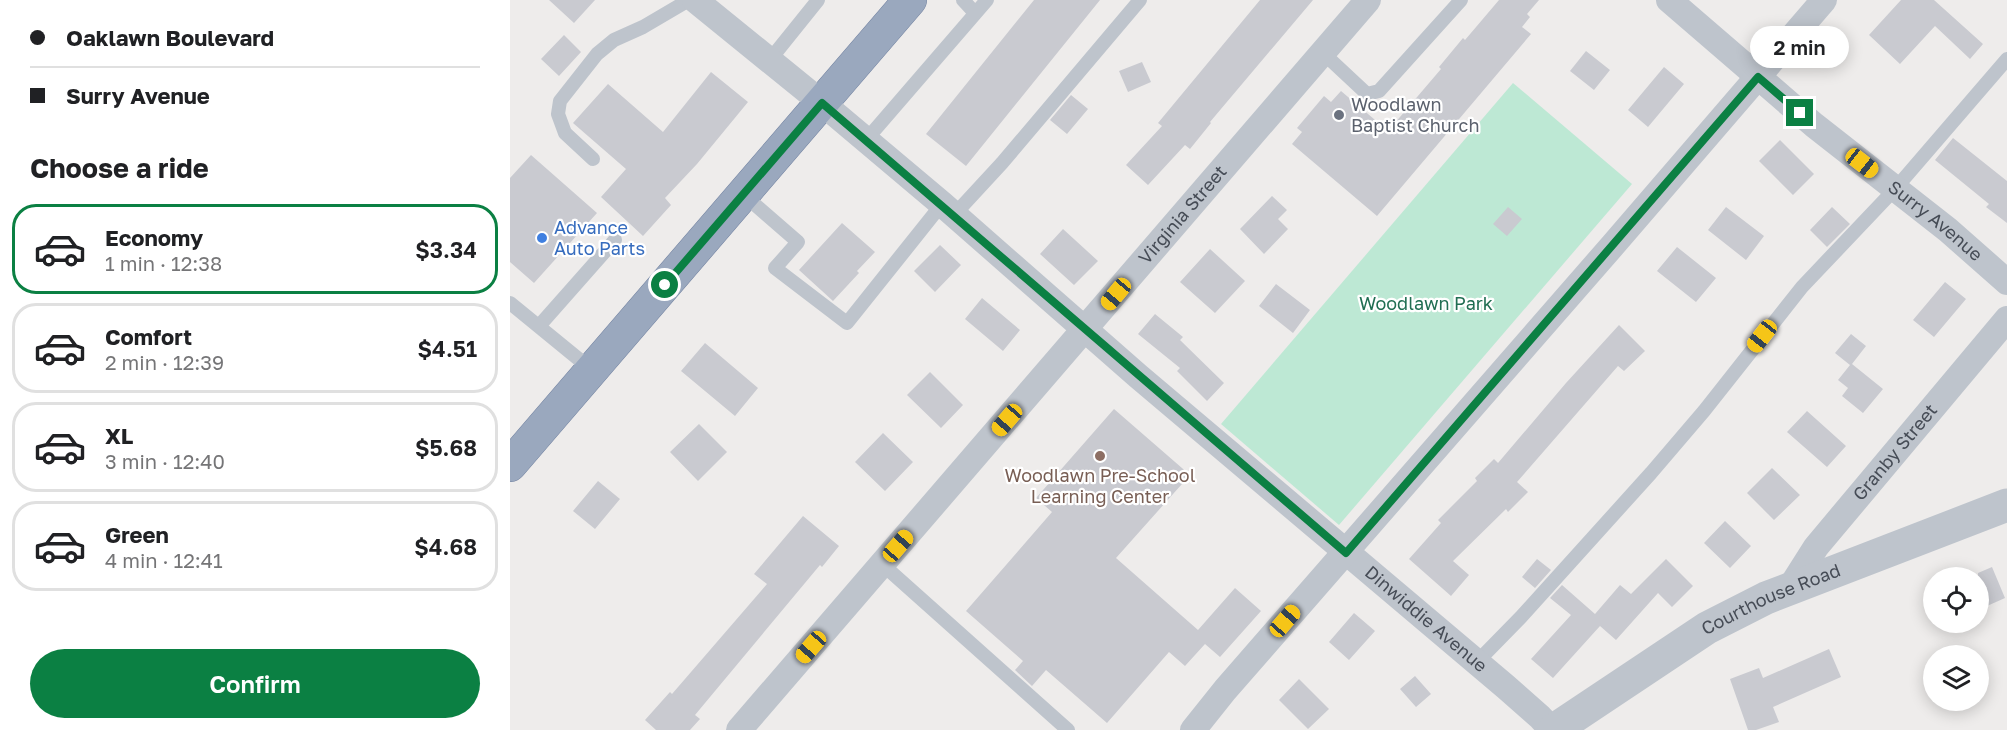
<!DOCTYPE html>
<html lang="en">
<head>
<meta charset="utf-8">
<style>
	body { margin:0; font-family:"Golos Text",sans-serif; background:#f2f2f2; color:#202124; height:100vh; display:flex; flex-direction:column; font-size:22px; white-space:nowrap }
	* { box-sizing:border-box; margin:0 }
	p { font-size:20px; color:#757577 }
	.icon { flex:none; width:33px; height:33px; fill:none; stroke:currentColor; stroke-width:2; stroke-linecap:round; stroke-linejoin:round }
	.map { position:relative; flex:1; overflow:hidden }
	.drawer { display:flex; flex-direction:column; background:#fff; width:510px }
	.drawer>* { flex:none }
	.banner { display:grid; align-content:center; height:132px; padding:0 30px; background:#fff }
	.fabs { position:absolute; left:1413px; top:567px; display:grid; gap:12px }
	.fabs a { display:grid; place-items:center; width:66px; height:66px; border-radius:50%; background:#fff; box-shadow:0 3px 15px #0003; font-size:30px }
	.end { position:absolute; width:27px; height:27px; margin:-14px; border:8px solid #0b8043; background:#fff; box-shadow:0 0 0 3px #fff }
	.from { border-radius:50% }
	.bubble { position:absolute; height:42px; border-radius:21px; background:#fff; box-shadow:0 3px 15px #0003; font-size:20px; font-weight:600; line-height:42px; text-align:center }
	.car { position:absolute; width:18px; height:36px; margin:-18px -9px; border-radius:8px; box-shadow:0 0 4px 2px #0007; background:linear-gradient(#f5c518 24%,#345 0 40%,#f5c518 0 76%,#345 0 86%,#f5c518 0) }
	.banner b { display:flex; align-items:center; gap:21px; height:57px; font-size:22px }
	.banner b+b { border-top:2px solid #e0e0e0 }
	.banner i { width:15px; height:15px; background:#202124 }
	ul { padding:0; list-style:none }
	li { display:flex; align-items:center; gap:18px; height:90px; margin:0 12px 9px; padding:0 18px; border:3px solid #e0e0e0; border-radius:24px }
	li div { flex:1 }
	li b { display:block; font-size:22px }
	li em { font-style:normal; font-weight:600 }
	li.current { border-color:#0b8043 }
	li>.icon { width:54px; height:54px; stroke-width:1.5 }
	h2 { padding:0 30px; font-size:27px; line-height:72px }
	.action { display:flex; gap:12px; margin-top:auto; padding:12px 30px }
	.action a { flex:1; height:69px; border-radius:36px; background:#0b8043; color:#fff; font-size:24px; font-weight:600; line-height:69px; text-align:center }
	main { display:flex; flex:1; min-height:0 }
	.map>svg:first-child { display:block }
	.green { fill:#bde8d4 }
	.building { fill:#c9cad0 }
	.lines { fill:none; stroke-linecap:round; stroke-linejoin:round }
	.trunk-casing { stroke:#7383a1; stroke-width:34 }
	.service { stroke:#bec4cc; stroke-width:14 }
	.minor { stroke:#bec4cc; stroke-width:26 }
	.tertiary { stroke:#bec4cc; stroke-width:33 }
	.trunk { stroke:#9aa8be; stroke-width:33 }
	.route { stroke:#0b8043; stroke-width:8 }
	.worship-dot { fill:#6b7280; stroke:#fff; stroke-width:2 }
	.shop-dot { fill:#3f7fe0; stroke:#fff; stroke-width:2 }
	.education-dot { fill:#8d6e63; stroke:#fff; stroke-width:2 }
	.labels { text-anchor:middle; stroke-width:4.5; stroke-linejoin:round; paint-order:stroke }
	.worship-label { font-size:18px; fill:#5b616d; stroke:#fff; text-anchor:start }
	.street-label { font-size:18px; fill:#464c56; stroke:#fff }
	.shop-label { font-size:18px; fill:#366cbe; stroke:#fff; text-anchor:start }
	.park-label { font-size:18px; fill:#206e52; stroke:#fff }
	.education-label { font-size:18px; fill:#785e54; stroke:#fff }
</style>
</head>
<body>
<main>
<section class="drawer">
<div class="banner">
<b><i class="from"></i>Oaklawn Boulevard</b>
<b><i></i>Surry Avenue</b>
</div>
<h2>Choose a ride</h2>
<ul>
<li class="current"><svg class="icon" aria-label="car" viewBox="0 0 24 24"><path d="M5 17H2v-5l4-1 3-4h7l3 4 3 1v5h-3M9 17h6M6 11h13"/><circle cx="7" cy="17" r="2"/><circle cx="17" cy="17" r="2"/></svg><div><b>Economy</b><p>1 min · 12:38</p></div><em>$3.34</em></li>
<li><svg class="icon" aria-label="car" viewBox="0 0 24 24"><path d="M5 17H2v-5l4-1 3-4h7l3 4 3 1v5h-3M9 17h6M6 11h13"/><circle cx="7" cy="17" r="2"/><circle cx="17" cy="17" r="2"/></svg><div><b>Comfort</b><p>2 min · 12:39</p></div><em>$4.51</em></li>
<li><svg class="icon" aria-label="car" viewBox="0 0 24 24"><path d="M5 17H2v-5l4-1 3-4h7l3 4 3 1v5h-3M9 17h6M6 11h13"/><circle cx="7" cy="17" r="2"/><circle cx="17" cy="17" r="2"/></svg><div><b>XL</b><p>3 min · 12:40</p></div><em>$5.68</em></li>
<li><svg class="icon" aria-label="car" viewBox="0 0 24 24"><path d="M5 17H2v-5l4-1 3-4h7l3 4 3 1v5h-3M9 17h6M6 11h13"/><circle cx="7" cy="17" r="2"/><circle cx="17" cy="17" r="2"/></svg><div><b>Green</b><p>4 min · 12:41</p></div><em>$4.68</em></li>
</ul>
<div class="action"><a>Confirm</a></div>
</section>
<div class="map">
<svg width="1497" height="730" viewBox="0 0 1497 730">
	<rect width="100%" height="100%" fill="#eeeceb"/>
	<path class="green" d="M 1003,83 L 1122,184 L 829,525 L 711,424 Z"/>
	<path class="building" d="M 39,0 L 85,0 L 64,23 Z
		M 524,0 L 590,0 L 456,166 L 416,134 Z
		M 750,0 L 803,0 L 700,122 L 701,123 L 680,149 L 675,145 L 638,185 L 616,165 L 652,126 L 648,123 Z
		M 989,0 L 1029,0 L 1017,14 L 1020,17 L 1012,27 L 1021,34 L 867,216 L 782,144 L 792,132 L 787,128 L 814,96 L 821,102 L 831,91 L 878,131 L 931,69 L 929,67 L 953,38 L 955,40 Z
		M 1391,0 L 1424,0 L 1473,44 L 1460,59 L 1425,26 L 1390,64 L 1359,35 Z
		M 54,35 L 71,52 L 49,76 L 31,59 Z
		M 1076,51 L 1100,70 L 1084,90 L 1060,71 Z
		M 632,62 L 641,82 L 618,92 L 609,71 Z
		M 1154,67 L 1174,84 L 1138,127 L 1118,110 Z
		M 201,72 L 238,102 L 187,164 L 155,198 L 161,205 L 133,236 L 91,197 L 116,169 L 63,123 L 98,84 L 153,132 Z
		M 561,95 L 578,109 L 557,134 L 540,120 Z
		M 1443,138 L 1497,181 L 1497,223 L 1476,207 L 1479,204 L 1425,160 Z
		M 1270,140 L 1304,174 L 1283,195 L 1249,161 Z
		M 21,155 L 87,213 L 24,283 L 0,262 L 0,178 Z
		M 762,196 L 777,210 L 768,219 L 778,229 L 754,254 L 730,229 Z
		M 998,207 L 1012,219 L 997,236 L 983,224 Z
		M 1216,207 L 1254,236 L 1236,260 L 1198,230 Z
		M 1322,207 L 1340,224 L 1317,247 L 1300,230 Z
		M 332,223 L 365,252 L 347,271 L 349,273 L 323,301 L 289,270 Z
		M 553,229 L 588,261 L 564,285 L 530,254 Z
		M 430,245 L 451,265 L 425,292 L 404,271 Z
		M 1167,247 L 1206,278 L 1186,302 L 1147,271 Z
		M 700,249 L 735,281 L 705,313 L 670,282 Z
		M 1435,282 L 1456,299 L 1424,337 L 1403,320 Z
		M 766,284 L 800,310 L 783,333 L 749,306 Z
		M 472,298 L 510,330 L 493,351 L 455,319 Z
		M 645,314 L 673,337 L 670,340 L 714,383 L 697,401 L 667,371 L 670,368 L 628,334 Z
		M 1109,325 L 1135,351 L 1114,371 L 1108,366 L 1007,482 L 1018,492 L 998,512 L 996,509 L 943,561 L 959,575 L 941,596 L 899,559 L 931,523 L 928,520 L 967,481 L 965,478 L 984,459 L 988,463 L 1056,383 Z
		M 1341,334 L 1356,346 L 1342,364 L 1373,389 L 1353,413 L 1332,396 L 1338,388 L 1328,380 L 1340,365 L 1325,353 Z
		M 195,343 L 248,388 L 225,416 L 171,371 Z
		M 420,372 L 453,405 L 431,428 L 397,395 Z
		M 604,409 L 680,475 L 606,558 L 688,630 L 725,588 L 751,611 L 710,657 L 695,644 L 675,666 L 659,652 L 597,723 L 536,670 L 522,686 L 505,670 L 513,661 L 456,611 L 542,512 L 526,498 Z
		M 1297,411 L 1336,446 L 1317,467 L 1277,432 Z
		M 189,424 L 217,452 L 188,481 L 160,452 Z
		M 373,433 L 403,462 L 375,491 L 345,462 Z
		M 1262,468 L 1290,495 L 1264,520 L 1237,493 Z
		M 88,481 L 110,499 L 85,529 L 63,511 Z
		M 293,516 L 329,546 L 312,567 L 310,565 L 185,715 L 190,719 L 180,730 L 146,730 L 135,720 L 160,692 L 162,694 L 257,584 L 244,574 Z
		M 1215,521 L 1241,546 L 1220,568 L 1194,543 Z
		M 1027,559 L 1041,570 L 1025,588 L 1012,577 Z
		M 1156,559 L 1183,586 L 1162,607 L 1148,593 L 1106,640 L 1090,626 L 1043,678 L 1021,659 L 1061,615 L 1040,598 L 1052,585 L 1085,614 L 1110,585 L 1121,594 Z
		M 1482,567 L 1495,598 L 1468,610 L 1468,573 Z
		M 844,613 L 865,631 L 839,660 L 819,642 Z
		M 1319,649 L 1331,677 L 1263,707 L 1269,722 L 1246,730 L 1238,730 L 1220,679 L 1249,668 L 1253,678 Z
		M 905,676 L 921,694 L 906,707 L 890,689 Z
		M 789,679 L 819,709 L 798,729 L 769,700 Z"/>
	<g class="lines">
		<defs>
			<path id="trunk" d="M 0,465 L 400,0"/>
		</defs>
		<use href="#trunk" class="trunk-casing"/>
		<path class="service" d="M 453,0 L 465,13
			M 812,52 L 857,94 L 869,91 L 951,0
			M 259,61 L 308,0
			M 356,140 L 477,0
			M 83,159 L 55,133 L 48,114 L 50,101 L 87,54 L 104,40 L 133,27 L 179,0
			M 234,195 L 288,242 L 265,268 L 337,323 L 432,204
			M 444,215 L 492,163 L 630,0
			M 0,303 L 82,370
			M 29,326 L 105,240
			M 372,564 L 558,730
			M 966,663 L 1011,617 L 1141,473 L 1194,411 L 1292,287 L 1385,189 L 1497,59"/>
		<g class="minor">
			<path id="s1" d="M 185,0 L 312,103 L 432,204 L 628,376 L 996,687 L 1030,717 L 1042,730"/>
			<path id="s2" d="M 1159,0 L 1304,125 L 1438,230 L 1497,282"/>
			<path id="s3" d="M 1280,588 L 1306,547 L 1497,319"/>
			<path id="s4" d="M 229,730 L 858,0"/>
			<path d="M 683,730 L 715,690 L 1103,245 L 1314,0"/>
		</g>
		<path class="tertiary" id="s5" d="M 1044,730 L 1197,628 L 1256,598 L 1497,505"/>
		<use href="#trunk" class="trunk"/>
	</g>
	<g class="lines">
		<path class="route" d="M 155,285 L 312,103 L 836,553 L 1248,77 L 1290,113"/>
	</g>
	<circle class="worship-dot" cx="829" cy="115" r="6"/>
	<circle class="shop-dot" cx="32" cy="238" r="6"/>
	<circle class="education-dot" cx="590" cy="456" r="6"/>
	<g class="labels">
		<g class="worship-label">
			<text x="841" y="111">Woodlawn<tspan x="841" dy="21">Baptist Church</tspan></text>
		</g>
		<g class="street-label">
			<text dy="6" stroke="none"><textPath href="#s4" startOffset="680">Virginia Street</textPath></text>
			<text dy="6" stroke="none"><textPath href="#s2" startOffset="346">Surry Avenue</textPath></text>
			<text dy="6" stroke="none"><textPath href="#s3" startOffset="172">Granby Street</textPath></text>
			<text dy="6" stroke="none"><textPath href="#s5" startOffset="254">Courthouse Road</textPath></text>
			<text dy="6" stroke="none"><textPath href="#s1" startOffset="958">Dinwiddie Avenue</textPath></text>
		</g>
		<g class="shop-label">
			<text x="44" y="234">Advance<tspan x="44" dy="21">Auto Parts</tspan></text>
		</g>
		<g class="park-label">
			<text x="916" y="310">Woodlawn Park</text>
		</g>
		<g class="education-label">
			<text x="590" y="482">Woodlawn Pre-School<tspan x="590" dy="21">Learning Center</tspan></text>
		</g>
	</g>
</svg>
<div class="fabs">
<a><svg class="icon" aria-label="locate" viewBox="0 0 24 24"><circle cx="12" cy="12" r="6"/><path d="M12 2v4M12 18v4M2 12h4M18 12h4"/></svg></a>
<a><svg class="icon" aria-label="layers" viewBox="0 0 24 24"><path d="M12 4l9 5-9 5-9-5zM3 14l9 5 9-5"/></svg></a>
</div>
<i class="end from" style="left:155px;top:285px"></i>
<i class="end" style="left:1290px;top:113px"></i>
<div class="bubble" style="left:1240px;top:26px;width:99px">2 min</div>
<i class="car" style="left:1352px;top:163px;rotate:128deg"></i>
<i class="car" style="left:606px;top:294px;rotate:220deg"></i>
<i class="car" style="left:1252px;top:336px;rotate:218deg"></i>
<i class="car" style="left:497px;top:420px;rotate:221deg"></i>
<i class="car" style="left:388px;top:546px;rotate:41deg"></i>
<i class="car" style="left:775px;top:621px;rotate:41deg"></i>
<i class="car" style="left:301px;top:647px;rotate:221deg"></i>
</div>
</main>
</body>
</html>
